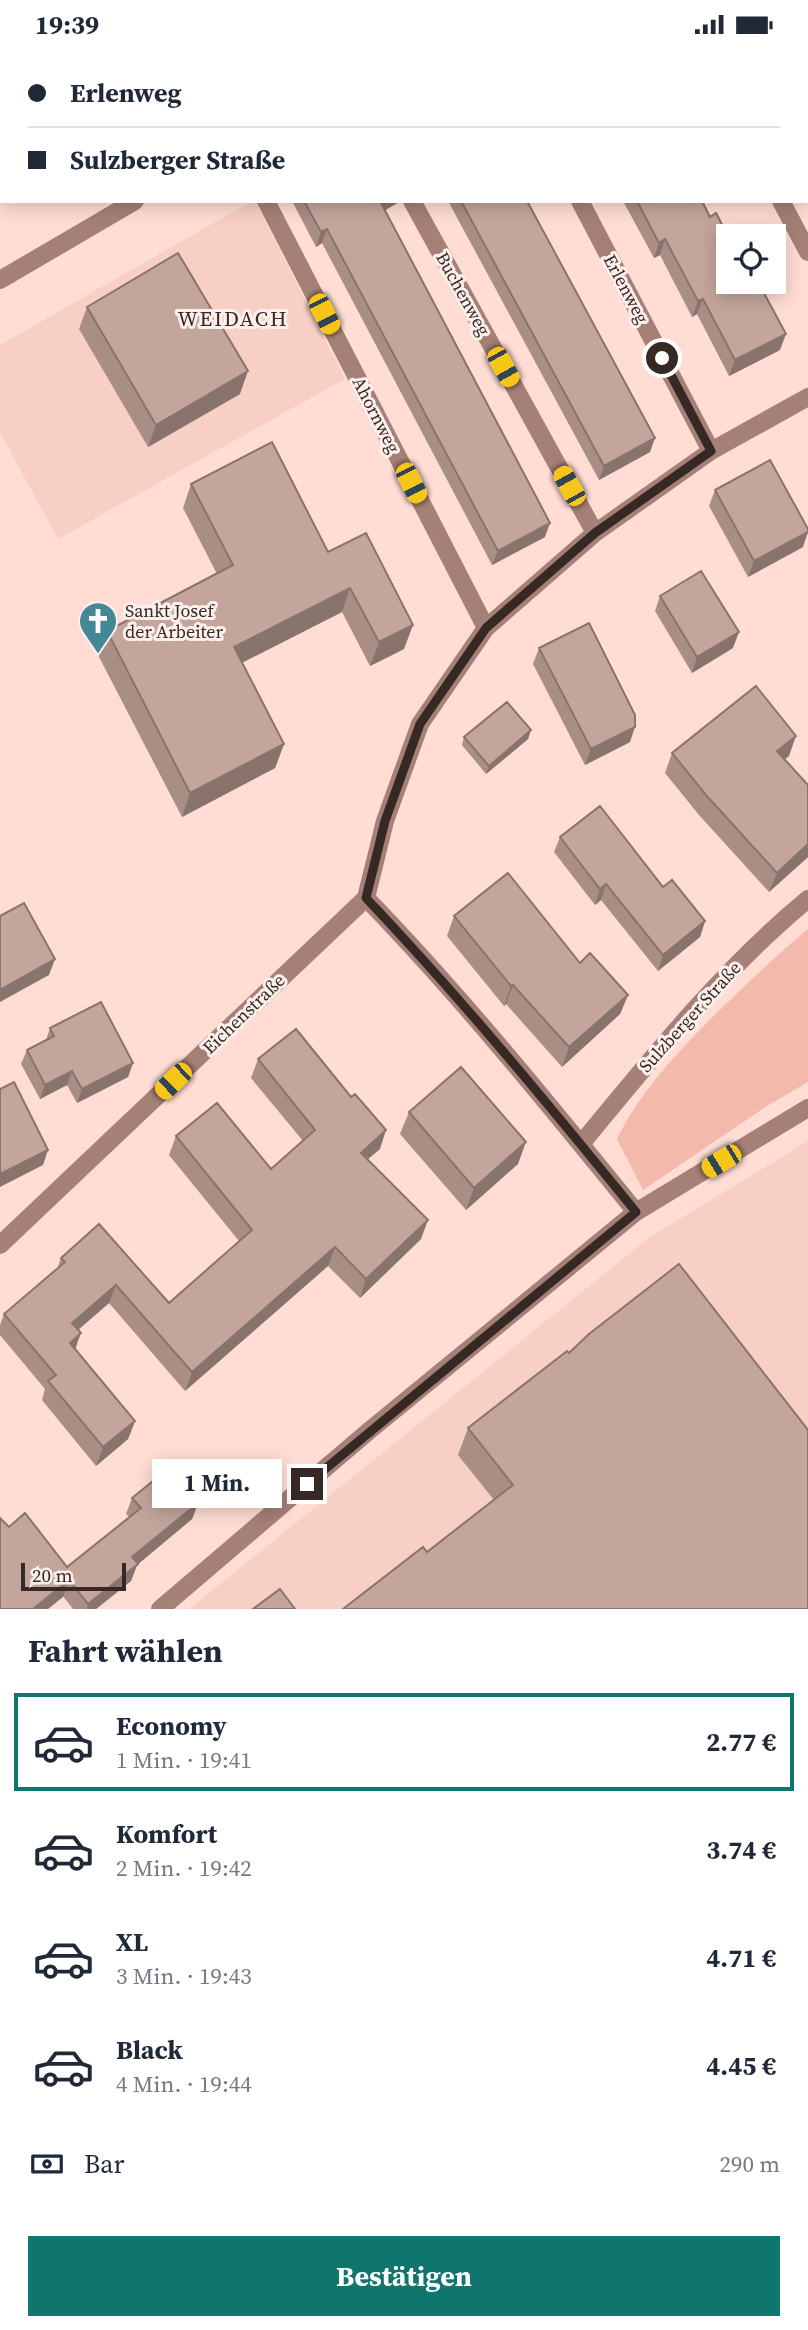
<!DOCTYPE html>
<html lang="de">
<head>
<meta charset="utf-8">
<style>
	body { margin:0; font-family:"Source Serif 4",serif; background:#f6f6f7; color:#1f2937; height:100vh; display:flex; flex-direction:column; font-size:26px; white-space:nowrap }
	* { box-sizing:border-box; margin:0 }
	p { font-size:23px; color:#747a83 }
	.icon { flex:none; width:38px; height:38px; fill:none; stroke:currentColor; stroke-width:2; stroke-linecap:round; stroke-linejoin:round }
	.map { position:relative; height:1560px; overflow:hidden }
	.panel { display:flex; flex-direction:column; background:#fff; flex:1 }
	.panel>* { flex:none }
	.hud { position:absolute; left:0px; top:0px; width:808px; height:154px; box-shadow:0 4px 18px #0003; display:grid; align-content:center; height:154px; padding:0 28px; background:#fff }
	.controls { position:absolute; left:716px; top:175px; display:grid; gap:14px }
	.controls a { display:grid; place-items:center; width:70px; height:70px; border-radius:0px; background:#fff; box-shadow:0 4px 18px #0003; font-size:35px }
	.scale { position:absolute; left:21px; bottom:18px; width:105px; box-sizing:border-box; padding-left:7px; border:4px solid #352825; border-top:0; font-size:19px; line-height:24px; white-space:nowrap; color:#352825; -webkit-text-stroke:5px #fdf0ec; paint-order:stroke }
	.end { position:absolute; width:32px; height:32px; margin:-16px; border:9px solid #352825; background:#fff; box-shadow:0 0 0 4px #fff }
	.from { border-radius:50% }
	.bubble { position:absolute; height:49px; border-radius:0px; background:#fff; box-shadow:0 4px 18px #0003; font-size:23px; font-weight:700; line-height:49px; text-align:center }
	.car { position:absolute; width:21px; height:42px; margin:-21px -10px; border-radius:9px; box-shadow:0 0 5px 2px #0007; background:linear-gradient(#f5c518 24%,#345 0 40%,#f5c518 0 76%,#345 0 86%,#f5c518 0) }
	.hud b { display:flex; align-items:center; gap:24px; height:66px; font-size:26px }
	.hud b+b { border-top:2px solid #e0e1e3 }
	.hud i { width:18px; height:18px; background:#1f2937 }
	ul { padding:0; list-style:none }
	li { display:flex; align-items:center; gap:21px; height:98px; margin:0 14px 10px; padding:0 14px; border:4px solid transparent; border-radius:0px }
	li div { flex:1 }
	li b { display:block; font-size:26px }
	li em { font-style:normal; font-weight:700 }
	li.on { border-color:#0f766e }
	li>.icon { width:63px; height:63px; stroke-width:1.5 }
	h2 { padding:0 28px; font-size:32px; line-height:84px }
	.pay { display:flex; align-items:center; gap:18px; height:77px; padding:0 28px; font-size:26px }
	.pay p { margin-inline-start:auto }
	.primary-button { display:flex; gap:14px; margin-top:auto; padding:14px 28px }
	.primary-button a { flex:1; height:80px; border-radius:0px; background:#0f766e; color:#fff; font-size:28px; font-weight:700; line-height:80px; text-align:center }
	.status { display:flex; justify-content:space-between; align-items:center; height:49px; padding:0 35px; background:#fff; direction:ltr }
	.status svg { height:19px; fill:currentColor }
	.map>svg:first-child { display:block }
	.built { fill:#f8cfc4 }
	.green { fill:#f3b9aa }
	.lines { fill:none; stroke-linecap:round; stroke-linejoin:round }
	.minor { stroke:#a58076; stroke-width:18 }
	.wall { fill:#a98e86 }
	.shaded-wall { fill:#89746d }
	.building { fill:#c4a59c; stroke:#89746d; stroke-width:2 }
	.route { stroke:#352825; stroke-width:9 }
	.labels { text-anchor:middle; stroke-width:6; stroke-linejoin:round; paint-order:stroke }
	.street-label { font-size:18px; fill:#352825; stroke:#fdf0ec }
	.poi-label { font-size:18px; fill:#352825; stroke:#fdf0ec; text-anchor:start }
	.quarter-label { font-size:21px; letter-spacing:2px; fill:#352825; stroke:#fdf0ec }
</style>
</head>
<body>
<div class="status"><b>19:39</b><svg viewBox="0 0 49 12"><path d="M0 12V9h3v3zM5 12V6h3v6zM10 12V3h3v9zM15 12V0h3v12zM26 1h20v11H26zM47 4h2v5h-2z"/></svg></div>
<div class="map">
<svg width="808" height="1560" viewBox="0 0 808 1560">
	<rect width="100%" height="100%" fill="#ffddd4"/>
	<path class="built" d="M 252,152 L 255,152 L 345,330 L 58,490 L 0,383 L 0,296 Z
		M 808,1092 L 808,1560 L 189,1560 L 650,1188 Z"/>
	<path class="green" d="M 808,880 L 808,1033 L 767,1057 L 643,1141 L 617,1090 C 643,1037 686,994 728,953 C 754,928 780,903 808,880 Z"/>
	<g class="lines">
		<path class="minor" d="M 59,0 L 60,2
			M 495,0 L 502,0
			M 701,0 L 702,2
			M 133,2 L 135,0
			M 409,2 L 413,0
			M 266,152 L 486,579
			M 412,152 L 595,484
			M 580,152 L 711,402
			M 781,152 L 808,203
			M 0,231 L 135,152
			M 366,849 C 461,947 550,1057 636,1163
			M 581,1095 C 652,1009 722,921 808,850
			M 0,1196 L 366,849 L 385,772 L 420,675 L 486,579 L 595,484 L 711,402 L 808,348
			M 160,1560 L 370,1381 L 636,1163 L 808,1059"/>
	</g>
	<path class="wall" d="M 187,0 L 283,0 L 281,2 L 188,2 Z
		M 722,0 L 800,0 L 800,2 L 723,2 Z
		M 807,14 L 808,16 L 808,141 L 807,139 Z
		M 2,38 L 2,138 L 0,136 L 0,40 Z
		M 292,152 L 401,152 L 384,162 L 545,488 L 492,516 L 322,194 L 316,198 Z
		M 448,152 L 527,152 L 650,403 L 599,431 Z
		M 623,152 L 702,152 L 780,301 L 729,327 L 697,265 L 692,268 L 660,206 L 654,209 Z
		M 87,258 L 240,345 L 148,398 L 79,280 Z
		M 191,435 L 328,503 L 404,600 L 370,617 L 342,563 L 242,614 L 284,695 L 275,719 L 182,768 L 98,606 L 107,582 L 217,525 L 183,459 Z
		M 715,441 L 803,498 L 748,528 L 709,457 Z
		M 660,547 L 733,599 L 692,624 L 655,562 Z
		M 539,599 L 630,693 L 585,716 L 533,615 Z
		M 531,681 L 528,690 L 486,725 L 462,696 L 464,688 Z
		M 672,704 L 789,707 L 784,710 L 808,736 L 808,808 L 769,843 L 699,766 L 665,724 Z
		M 560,788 L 663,838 L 705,872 L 700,888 L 658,922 L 601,851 L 595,856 L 554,803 Z
		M 454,867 L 580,914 L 628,946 L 620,965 L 562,1018 L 506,955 L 504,957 L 447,887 Z
		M 50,979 L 133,1014 L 128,1028 L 77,1054 L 67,1036 L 40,1050 L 21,1015 L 27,1001 L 46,991 Z
		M 258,1010 L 380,1100 L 367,1110 L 421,1190 L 360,1249 L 328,1217 L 185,1342 L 109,1254 L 78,1281 L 76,1300 L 135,1372 L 128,1390 L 96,1417 L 42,1351 L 45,1340 L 0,1286 L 0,1276 L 4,1265 L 57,1220 L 61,1209 L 169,1254 L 239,1192 L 169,1106 L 176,1087 L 271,1120 L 303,1092 L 251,1029 Z
		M 409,1063 L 518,1115 L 466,1161 L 400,1085 Z
		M 569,1304 L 808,1381 L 427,1503 L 494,1451 L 458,1406 L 468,1379 Z
		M 132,1449 L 198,1454 L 192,1470 L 137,1516 L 131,1532 L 96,1560 L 73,1560 L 9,1478 L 67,1518 L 129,1468 L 126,1465 Z"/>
	<path class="shaded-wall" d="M 272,0 L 283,0 L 281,2 L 270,2 Z
		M 401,152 L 374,167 L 379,153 Z
		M 327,180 L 322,194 L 316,198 L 321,183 Z
		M 665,190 L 660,206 L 654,209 L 659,194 Z
		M 703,250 L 697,265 L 692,268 L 698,252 Z
		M 786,285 L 780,301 L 729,327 L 735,311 Z
		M 248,322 L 240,345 L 148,398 L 156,376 Z
		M 655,389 L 650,403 L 599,431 L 604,417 Z
		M 550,474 L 545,488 L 492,516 L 498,502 Z
		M 808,483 L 803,498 L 748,528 L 754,512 Z
		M 350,539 L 342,563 L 225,622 L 234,598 Z
		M 413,576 L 404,600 L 370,617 L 379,593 Z
		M 739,583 L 733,599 L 692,624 L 697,608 Z
		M 635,678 L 630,693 L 585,716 L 591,700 Z
		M 531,681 L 528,690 L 486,725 L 489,717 Z
		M 796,687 L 789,707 L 770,722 L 777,702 Z
		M 284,695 L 275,719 L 182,768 L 190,744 Z
		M 808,795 L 808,808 L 769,843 L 777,824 Z
		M 606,835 L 601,851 L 595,856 L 600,840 Z
		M 705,872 L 700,888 L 658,922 L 663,906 Z
		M 55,910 L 49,926 L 0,953 L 0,941 Z
		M 513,936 L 506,955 L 504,957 L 511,937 Z
		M 628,946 L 620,965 L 562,1018 L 569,998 Z
		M 133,1014 L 128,1028 L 77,1054 L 82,1040 Z
		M 72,1022 L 67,1036 L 40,1050 L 45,1036 Z
		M 386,1081 L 380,1100 L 354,1122 L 361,1104 Z
		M 526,1093 L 518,1115 L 466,1161 L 474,1139 Z
		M 48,1101 L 43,1116 L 0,1138 L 0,1125 Z
		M 428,1171 L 421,1190 L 360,1249 L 366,1230 Z
		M 335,1198 L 328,1217 L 185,1342 L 192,1323 Z
		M 116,1236 L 109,1254 L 65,1292 L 72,1274 Z
		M 81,1284 L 74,1303 L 70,1294 Z
		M 135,1372 L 128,1390 L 96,1417 L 103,1398 Z
		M 198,1454 L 192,1470 L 137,1516 L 131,1532 L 96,1560 L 87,1560 L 88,1555 L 132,1508 Z
		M 69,1531 L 63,1548 L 48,1560 L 33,1560 Z"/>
	<path class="building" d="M 203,0 L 272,0 L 270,2 L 205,2 Z
		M 553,0 L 617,0 L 618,2 L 554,2 Z
		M 735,0 L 800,0 L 800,2 L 736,2 Z
		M 807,14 L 808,16 L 808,115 L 807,113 Z
		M 2,38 L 2,116 L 0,114 L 0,40 Z
		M 304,152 L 380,152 L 550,474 L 498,502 L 327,180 L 321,183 Z
		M 461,152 L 527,152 L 655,389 L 604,417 Z
		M 637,152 L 702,152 L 710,168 L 716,164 L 728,187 L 728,233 L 758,233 L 786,285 L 735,311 L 703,250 L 698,252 L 665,190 L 659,194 Z
		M 178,204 L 248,322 L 156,376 L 87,258 Z
		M 272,393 L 328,503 L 366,484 L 413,576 L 379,593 L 350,539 L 234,598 L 284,695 L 190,744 L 107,582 L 233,516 L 191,435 Z
		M 770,411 L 808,480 L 808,483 L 754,512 L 715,441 Z
		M 701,522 L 739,583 L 697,608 L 660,547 Z
		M 589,574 L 635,666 L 635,678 L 591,700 L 539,599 Z
		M 756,637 L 796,687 L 777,702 L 808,736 L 808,795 L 777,824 L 706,746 L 672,704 Z
		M 507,653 L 531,681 L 489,717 L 464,688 Z
		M 600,757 L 663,838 L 672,831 L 705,872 L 663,906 L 606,835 L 600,840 L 560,788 Z
		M 508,824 L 580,914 L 590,904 L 628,946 L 569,998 L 513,936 L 511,937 L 454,867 Z
		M 24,854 L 55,910 L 0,941 L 0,867 Z
		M 101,953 L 133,1014 L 82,1040 L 72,1022 L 45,1036 L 27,1001 L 54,987 L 50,979 Z
		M 296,980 L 351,1048 L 355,1045 L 386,1081 L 361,1104 L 428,1171 L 366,1230 L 335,1198 L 192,1323 L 116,1236 L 72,1274 L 81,1284 L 70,1294 L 135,1372 L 103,1398 L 48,1332 L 56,1326 L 4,1265 L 65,1213 L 61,1209 L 99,1175 L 169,1254 L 252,1181 L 176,1087 L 217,1054 L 271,1120 L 315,1081 L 258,1010 Z
		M 461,1018 L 526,1093 L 474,1139 L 409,1063 Z
		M 14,1033 L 48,1101 L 0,1125 L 0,1040 Z
		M 679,1215 L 808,1381 L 808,1560 L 343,1560 L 423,1498 L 427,1503 L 513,1436 L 468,1379 L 567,1302 L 569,1304 L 589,1285 Z
		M 169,1419 L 198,1454 L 132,1508 L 138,1515 L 88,1555 L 69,1531 L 33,1560 L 0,1560 L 0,1469 L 9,1478 L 25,1464 L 67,1518 L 141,1459 L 132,1449 Z
		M 280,1540 L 295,1560 L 253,1560 Z"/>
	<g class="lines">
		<path class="route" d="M 307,1435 L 636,1163 C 549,1056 461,949 366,849 L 385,772 L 420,675 L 486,579 L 595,484 L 711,402 L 662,309"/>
	</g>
	<defs>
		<symbol id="church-pin" viewBox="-11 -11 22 30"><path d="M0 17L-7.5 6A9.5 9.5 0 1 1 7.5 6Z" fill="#448796" stroke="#fdf0ec"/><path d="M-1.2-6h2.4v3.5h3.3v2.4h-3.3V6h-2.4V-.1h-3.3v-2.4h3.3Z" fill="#fff"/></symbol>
	</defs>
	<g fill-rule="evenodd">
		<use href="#church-pin" x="76" y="550" width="44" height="60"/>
	</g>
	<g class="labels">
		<g class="street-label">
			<text transform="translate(626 240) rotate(62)" y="6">Erlenweg</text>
			<text transform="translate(463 245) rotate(61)" y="6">Buchenweg</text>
			<text transform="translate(376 366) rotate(63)" y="6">Ahornweg</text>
			<text transform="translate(244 965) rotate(-44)" y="6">Eichenstraße</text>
			<text transform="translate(690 968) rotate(-48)" y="6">Sulzberger Straße</text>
		</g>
		<g class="poi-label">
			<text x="125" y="568">Sankt Josef<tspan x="125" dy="21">der Arbeiter</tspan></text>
		</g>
		<g class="quarter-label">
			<text x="233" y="277">WEIDACH</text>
		</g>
	</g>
</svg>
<div class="controls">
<a><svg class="icon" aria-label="locate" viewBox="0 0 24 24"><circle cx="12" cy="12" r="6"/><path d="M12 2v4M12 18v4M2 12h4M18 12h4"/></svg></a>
</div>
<div class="scale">20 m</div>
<i class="end from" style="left:662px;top:309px"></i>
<i class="end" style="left:307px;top:1435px"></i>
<div class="bubble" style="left:152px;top:1410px;width:130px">1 Min.</div>
<i class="car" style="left:324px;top:265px;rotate:153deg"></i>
<i class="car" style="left:503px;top:318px;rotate:151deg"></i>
<i class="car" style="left:411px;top:434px;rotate:153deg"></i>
<i class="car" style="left:569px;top:437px;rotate:331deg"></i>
<i class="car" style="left:173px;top:1032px;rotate:226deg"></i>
<i class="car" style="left:721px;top:1112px;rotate:239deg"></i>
<div class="hud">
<b><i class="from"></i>Erlenweg</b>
<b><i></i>Sulzberger Straße</b>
</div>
</div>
<section class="panel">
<h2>Fahrt wählen</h2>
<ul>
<li class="on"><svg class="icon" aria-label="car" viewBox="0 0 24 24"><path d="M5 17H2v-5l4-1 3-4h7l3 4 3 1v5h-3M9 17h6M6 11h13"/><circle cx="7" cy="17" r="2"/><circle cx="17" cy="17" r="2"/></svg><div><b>Economy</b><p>1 Min. · 19:41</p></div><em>2.77 €</em></li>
<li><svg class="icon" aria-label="car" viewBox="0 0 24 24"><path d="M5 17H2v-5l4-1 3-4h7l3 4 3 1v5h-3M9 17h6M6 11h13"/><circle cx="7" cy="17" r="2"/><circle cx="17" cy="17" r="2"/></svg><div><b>Komfort</b><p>2 Min. · 19:42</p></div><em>3.74 €</em></li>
<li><svg class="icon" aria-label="car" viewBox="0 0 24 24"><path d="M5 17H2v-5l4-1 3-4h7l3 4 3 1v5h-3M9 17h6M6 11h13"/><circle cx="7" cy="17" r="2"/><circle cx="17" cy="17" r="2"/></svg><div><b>XL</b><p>3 Min. · 19:43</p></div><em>4.71 €</em></li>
<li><svg class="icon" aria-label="car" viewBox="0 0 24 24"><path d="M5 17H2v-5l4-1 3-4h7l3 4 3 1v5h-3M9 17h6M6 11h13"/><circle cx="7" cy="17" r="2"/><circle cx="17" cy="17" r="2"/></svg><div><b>Black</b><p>4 Min. · 19:44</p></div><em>4.45 €</em></li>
</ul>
<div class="pay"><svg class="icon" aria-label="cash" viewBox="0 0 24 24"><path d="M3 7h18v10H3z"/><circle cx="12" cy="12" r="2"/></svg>Bar<p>290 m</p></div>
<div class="primary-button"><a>Bestätigen</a></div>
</section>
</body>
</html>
